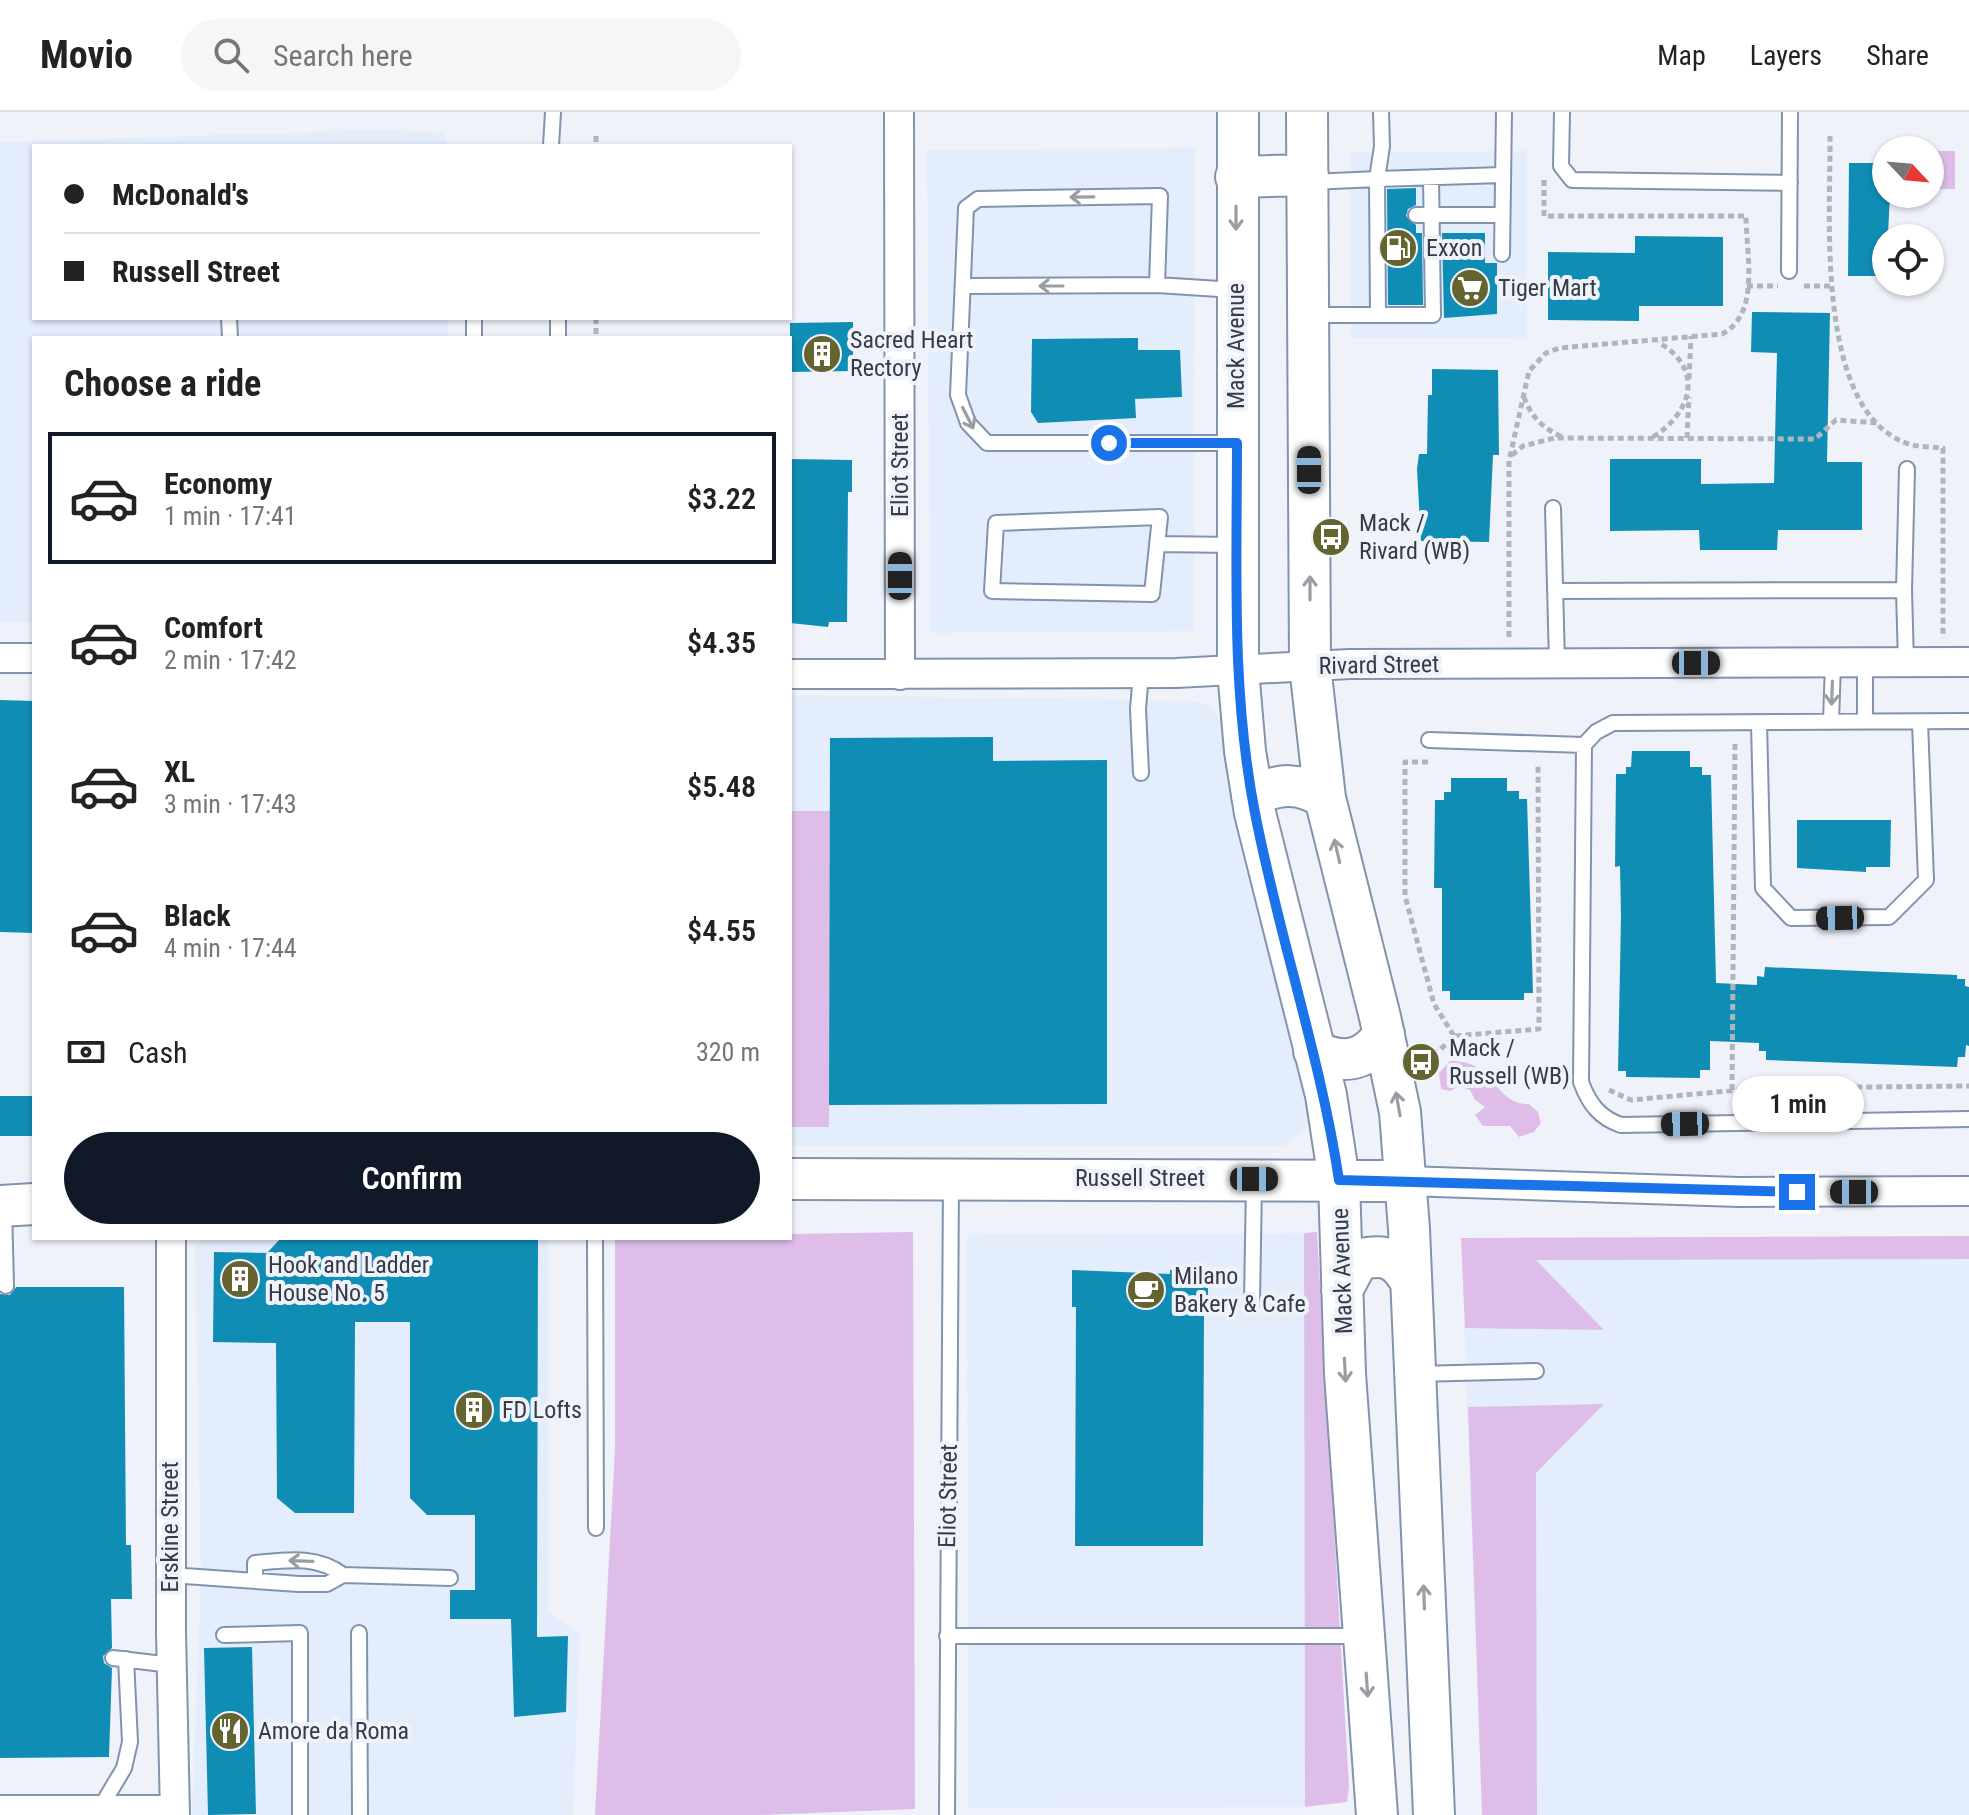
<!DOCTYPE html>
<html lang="en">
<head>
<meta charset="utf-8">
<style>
	body { margin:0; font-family:"Roboto Condensed",sans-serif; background:#f6f6f6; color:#222; height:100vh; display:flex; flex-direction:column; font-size:30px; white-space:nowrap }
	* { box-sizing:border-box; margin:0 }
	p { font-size:26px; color:#767676 }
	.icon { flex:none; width:44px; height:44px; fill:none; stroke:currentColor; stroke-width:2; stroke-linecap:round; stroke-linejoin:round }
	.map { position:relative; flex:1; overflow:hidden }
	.sheet { position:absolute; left:32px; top:224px; width:760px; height:904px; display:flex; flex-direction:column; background:#fff; border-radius:0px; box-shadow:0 2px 6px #0004 }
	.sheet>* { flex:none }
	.guide { position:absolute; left:32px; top:32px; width:760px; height:176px; border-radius:0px; box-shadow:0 2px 6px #0004; display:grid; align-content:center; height:176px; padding:0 32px; background:#fff }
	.needle { width:52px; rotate:116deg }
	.buttons { position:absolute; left:1872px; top:24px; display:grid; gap:16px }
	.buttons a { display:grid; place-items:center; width:72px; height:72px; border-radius:50%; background:#fff; box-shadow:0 2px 6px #0004; font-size:40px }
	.end { position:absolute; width:36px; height:36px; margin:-18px; border:10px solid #1a73e8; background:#fff; box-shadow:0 0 0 4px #fff }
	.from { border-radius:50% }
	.bubble { position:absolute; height:56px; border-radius:28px; background:#fff; box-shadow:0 2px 6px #0004; font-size:26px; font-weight:600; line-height:56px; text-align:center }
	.car { position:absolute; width:24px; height:48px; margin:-24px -12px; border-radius:10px; box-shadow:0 0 6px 2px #0007; background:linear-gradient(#222 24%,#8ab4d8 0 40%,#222 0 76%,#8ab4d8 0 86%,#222 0) }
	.guide b { display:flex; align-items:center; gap:28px; height:76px; font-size:30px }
	.guide b+b { border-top:2px solid #e0e0e0 }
	.guide i { width:20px; height:20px; background:#222 }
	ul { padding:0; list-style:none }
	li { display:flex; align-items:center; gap:24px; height:132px; margin:0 16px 12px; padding:0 16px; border:4px solid transparent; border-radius:0px }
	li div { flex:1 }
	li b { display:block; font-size:30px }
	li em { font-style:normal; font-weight:600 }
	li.on { border-color:#111827 }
	li>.icon { width:72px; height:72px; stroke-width:1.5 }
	h2 { padding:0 32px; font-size:36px; line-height:96px }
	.pay { display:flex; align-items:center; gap:20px; height:88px; padding:0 32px; font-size:30px }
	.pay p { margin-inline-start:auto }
	.action { display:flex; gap:16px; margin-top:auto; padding:16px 32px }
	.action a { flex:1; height:92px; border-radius:48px; background:#111827; color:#fff; font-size:32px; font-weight:600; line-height:92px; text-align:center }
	header { display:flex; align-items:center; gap:48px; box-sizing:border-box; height:112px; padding:0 40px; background:#fff; border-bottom:2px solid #e0e0e0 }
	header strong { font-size:38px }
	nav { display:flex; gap:44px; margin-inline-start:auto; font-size:28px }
	.search { width:560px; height:72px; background:#f6f6f6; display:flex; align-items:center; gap:20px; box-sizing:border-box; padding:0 28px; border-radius:44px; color:#767676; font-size:30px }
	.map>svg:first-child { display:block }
	.built { fill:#e3edfb }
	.green { fill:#debee9 }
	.building { fill:#108db5 }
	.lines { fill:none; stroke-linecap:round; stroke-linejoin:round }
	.lane-casing { stroke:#8293ad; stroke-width:18 }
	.street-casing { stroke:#8293ad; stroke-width:32 }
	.secondary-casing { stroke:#8293ad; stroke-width:44 }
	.path { stroke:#b0b5bd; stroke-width:5; stroke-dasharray:6 4; stroke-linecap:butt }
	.lane { stroke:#fff; stroke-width:14 }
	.street { stroke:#fff; stroke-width:28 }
	.secondary { stroke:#fff; stroke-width:40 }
	.oneway { stroke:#9a9ea4 }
	.route { stroke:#1a73e8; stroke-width:10 }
	.labels { text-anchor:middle; stroke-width:8; stroke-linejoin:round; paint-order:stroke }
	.poi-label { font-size:24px; fill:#353c48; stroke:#eff3f9; text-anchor:start }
	.street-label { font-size:24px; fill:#353c48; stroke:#eff3f9 }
</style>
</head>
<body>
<header>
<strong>Movio</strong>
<div class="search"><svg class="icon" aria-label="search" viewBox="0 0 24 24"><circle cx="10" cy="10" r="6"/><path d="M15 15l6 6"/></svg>Search here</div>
<nav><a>Map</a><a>Layers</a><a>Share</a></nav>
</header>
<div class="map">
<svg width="1969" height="1703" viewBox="0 0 1969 1703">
	<rect width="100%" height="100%" fill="#eff3f9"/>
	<path class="built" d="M 378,18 L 445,21 L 446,34 L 34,34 L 34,206 L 448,206 L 448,226 L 34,226 L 34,510 L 0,510 L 0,30 Z
		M 1195,36 L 1194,519 L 930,521 L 927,38 Z
		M 1527,39 L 1527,225 L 1351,226 L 1350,40 Z
		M 790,583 L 1198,589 L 1212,596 L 1223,615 L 1312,1000 L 1306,1016 L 1283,1034 L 790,1034 Z
		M 1304,1121 L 1305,1695 L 968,1696 L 967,1123 Z
		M 1969,1124 L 1969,1703 L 1482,1703 L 1461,1126 Z
		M 202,1126 L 548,1126 L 548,1499 L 580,1523 L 573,1703 L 192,1703 L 201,1463 L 195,1136 Z"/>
	<path class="green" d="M 1930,39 L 1955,39 L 1955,77 L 1930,77 Z
		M 790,699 L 830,699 L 829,1015 L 790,1015 Z
		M 1450,949 C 1496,948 1494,993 1529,992 L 1538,1000 L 1541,1011 L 1534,1020 L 1519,1025 L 1510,1014 L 1483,1014 L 1475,1003 L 1485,995 L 1475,988 L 1470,978 L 1459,974 L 1450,979 L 1441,977 L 1439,961 Z
		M 913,1120 L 915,1697 L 759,1703 L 595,1703 L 615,1337 L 615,1126 L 790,1126 L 790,1122 Z
		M 1317,1120 L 1349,1675 L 1347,1690 L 1305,1695 L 1304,1121 Z
		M 1969,1124 L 1969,1147 L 1536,1148 L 1604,1218 L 1465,1216 L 1461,1126 Z
		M 1604,1292 L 1536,1361 L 1537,1703 L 1482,1703 L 1468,1295 Z"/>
	<path class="building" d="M 1849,51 L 1886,51 L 1886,82 L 1890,82 L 1886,164 L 1848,164 Z
		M 1416,76 L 1416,93 L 1408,97 L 1406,104 L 1416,113 L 1416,121 L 1422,121 L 1423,193 L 1388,193 L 1387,77 Z
		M 1442,121 L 1485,121 L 1485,151 L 1497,151 L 1497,202 L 1444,206 Z
		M 1635,124 L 1723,125 L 1723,194 L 1639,194 L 1639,209 L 1548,208 L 1548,140 L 1635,141 Z
		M 1752,200 L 1830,201 L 1827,350 L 1862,350 L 1862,418 L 1778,418 L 1777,438 L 1700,438 L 1699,418 L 1610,419 L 1610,347 L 1701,347 L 1701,372 L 1774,371 L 1777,241 L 1751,240 Z
		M 853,210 L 853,259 L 790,260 L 790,211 Z
		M 1138,226 L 1138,238 L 1180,238 L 1182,285 L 1135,287 L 1136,306 L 1038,311 L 1031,300 L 1032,227 Z
		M 1432,257 L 1498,258 L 1499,343 L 1493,343 L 1489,430 L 1421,429 L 1417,357 L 1419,342 L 1427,342 L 1428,283 L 1432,283 Z
		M 790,347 L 852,348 L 852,380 L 848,380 L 847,510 L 829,510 L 828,515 L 790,511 Z
		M 0,588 L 34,589 L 34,821 L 0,820 Z
		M 993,625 L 993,649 L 1107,648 L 1107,992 L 829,993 L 830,626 Z
		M 1632,639 L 1690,639 L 1690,655 L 1702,655 L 1702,663 L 1711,663 L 1716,871 L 1757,873 L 1757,864 L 1764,865 L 1765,855 L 1957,863 L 1957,867 L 1965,867 L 1965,874 L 1969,875 L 1969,934 L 1966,933 L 1965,945 L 1958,945 L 1957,955 L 1766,948 L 1766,939 L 1759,939 L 1759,931 L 1710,929 L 1710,958 L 1700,958 L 1700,966 L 1626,965 L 1626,959 L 1618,959 L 1621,804 L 1620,754 L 1615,755 L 1616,662 L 1626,662 L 1626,655 L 1631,655 Z
		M 1451,666 L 1507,666 L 1507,679 L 1519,679 L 1519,687 L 1527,687 L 1533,881 L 1524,881 L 1524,888 L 1450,888 L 1450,879 L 1442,879 L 1442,776 L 1434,776 L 1435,688 L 1444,688 L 1444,680 L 1451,680 Z
		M 1797,708 L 1891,708 L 1890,755 L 1866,755 L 1866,760 L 1797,756 Z
		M 0,984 L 34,984 L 34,1024 L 0,1024 Z
		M 281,1126 L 538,1126 L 537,1525 L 568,1524 L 566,1600 L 514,1605 L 511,1507 L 450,1507 L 450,1478 L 475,1478 L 475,1403 L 427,1403 L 410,1386 L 410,1210 L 355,1210 L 354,1401 L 295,1401 L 277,1386 L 276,1231 L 213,1230 L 214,1140 L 267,1141 Z
		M 1072,1158 L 1170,1162 L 1170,1158 L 1208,1158 L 1208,1198 L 1204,1197 L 1203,1434 L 1075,1434 L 1076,1195 L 1072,1195 Z
		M 16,1175 L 124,1175 L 126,1433 L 131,1433 L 132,1487 L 111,1487 L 112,1536 L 103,1544 L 104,1551 L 112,1556 L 109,1645 L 0,1646 L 0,1182 L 10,1183 Z
		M 252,1535 L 256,1702 L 208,1703 L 204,1536 Z"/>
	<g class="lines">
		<defs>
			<path id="lane" d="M 1381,0 L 1382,34 L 1377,67 L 1502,63
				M 1562,0 L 1561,54 L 1572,68 L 1790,71
				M 551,34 L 553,0
				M 1416,103 L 1502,103
				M 1502,142 L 1504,0
				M 1789,159 L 1790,0
				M 1157,173 L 1160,84 L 978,87 L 966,96 L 958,283 L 968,311 L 987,331 L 1235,331
				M 964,174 L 1157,173 L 1235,178
				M 1309,203 L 1378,203 L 1377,67 L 1311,70
				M 1378,203 L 1433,203 L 1431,65
				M 229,206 L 230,226
				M 474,226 L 474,206
				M 558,226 L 558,206
				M 1553,396 L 1557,551
				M 1160,405 L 1152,482 L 992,479 L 996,411 Z
				M 1157,432 L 1236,433
				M 1904,478 L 1907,357
				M 1555,479 L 1904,478 L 1906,551
				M 1865,551 L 1865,610
				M 1141,561 L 1138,597 L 1141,661
				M 1969,609 L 1613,611 L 1596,620 L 1584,633 L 1581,970 C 1589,992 1600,1006 1621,1013 L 1969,1007
				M 1831,610 L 1833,551
				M 1759,611 L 1763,776 L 1791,806 L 1889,805 L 1926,768 L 1920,610
				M 1429,628 L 1584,633
				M 4,1095 L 6,1174
				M 595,1126 L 596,1416
				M 1252,1190 L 1254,1070
				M 1416,1262 L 1536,1259
				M 170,1463 L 299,1472 L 327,1472 L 343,1463 L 450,1466
				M 255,1468 L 255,1451 C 287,1448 317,1443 343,1463
				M 359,1521 L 360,1703
				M 224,1523 L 300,1521 L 300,1703
				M 947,1524 L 1364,1524
				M 113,1546 L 171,1553
				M 99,1698 L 124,1656 L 130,1630 L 126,1547
				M 947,1703 L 951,1069"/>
			<path id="street" d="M 899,0 L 900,563
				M 0,546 L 34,546
				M 790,562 L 1176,561 L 1350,552 L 1969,550
				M 1406,1069 L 1739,1080 L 1969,1079
				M 171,1126 L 171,1521 L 175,1703
				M 0,1698 L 174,1698"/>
			<path id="secondary" d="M 1238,0 L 1238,558 L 1245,639 L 1255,701 L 1326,983 L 1339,1068 L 1345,1262 L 1377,1703
				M 1307,0 L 1310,554 L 1325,686 L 1380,905 L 1400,1000 L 1409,1117 L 1434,1703
				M 1236,65 L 1308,63
				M 1252,684 C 1280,671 1299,670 1325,686
				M 1314,939 C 1344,953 1365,950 1384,922
				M 790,1067 L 1406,1069
				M 0,1094 L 34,1092
				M 1342,1178 L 1358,1148 C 1386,1141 1397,1146 1411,1170"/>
		</defs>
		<use href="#lane" class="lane-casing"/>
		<use href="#street" class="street-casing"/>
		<use href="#secondary" class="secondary-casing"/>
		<path class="path" d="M 596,24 L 596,34
			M 1830,24 C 1831,103 1813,305 1912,333 C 1922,335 1933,335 1943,336 L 1943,526
			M 1747,174 L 1778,174
			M 1804,174 L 1831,174
			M 596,206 L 596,226
			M 1689,267 L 1691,224
			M 1524,285 C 1531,305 1543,316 1562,325
			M 1653,325 C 1693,300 1704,256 1658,230
			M 1687,326 L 1689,285
			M 1512,343 L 1523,334 L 1554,326 L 1815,327 L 1836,308 L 1879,311
			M 1509,525 L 1509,349 L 1529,259 L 1546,241 L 1559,236 L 1722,222 C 1761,202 1746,141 1746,104 L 1544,104 L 1544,67
			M 1428,650 L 1405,650 L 1405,784 L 1434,892 L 1454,924
			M 1422,942 L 1439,939 L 1454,924 L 1539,917 L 1538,651
			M 1609,978 L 1631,988 L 1760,976 L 1969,974
			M 1732,978 L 1735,631"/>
		<use href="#lane" class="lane"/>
		<use href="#street" class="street"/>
		<use href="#secondary" class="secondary"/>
	</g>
	<defs><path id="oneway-shaft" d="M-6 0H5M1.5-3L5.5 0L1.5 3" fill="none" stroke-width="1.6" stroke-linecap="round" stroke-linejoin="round" transform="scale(2)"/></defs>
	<g class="oneway">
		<use href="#oneway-shaft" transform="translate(1082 85) rotate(179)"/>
		<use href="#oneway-shaft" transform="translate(1236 106) rotate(90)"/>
		<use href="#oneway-shaft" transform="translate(1051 174) rotate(180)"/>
		<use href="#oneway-shaft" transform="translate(968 306) rotate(63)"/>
		<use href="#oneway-shaft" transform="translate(1310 476) rotate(-90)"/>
		<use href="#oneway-shaft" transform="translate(1832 581) rotate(92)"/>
		<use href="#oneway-shaft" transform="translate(1337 739) rotate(-103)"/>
		<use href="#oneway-shaft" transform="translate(1398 992) rotate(-100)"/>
		<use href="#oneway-shaft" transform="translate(1345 1258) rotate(87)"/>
		<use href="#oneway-shaft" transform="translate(301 1449) rotate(-178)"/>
		<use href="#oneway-shaft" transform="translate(1424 1485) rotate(-92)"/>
		<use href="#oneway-shaft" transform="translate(1367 1573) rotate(86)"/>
	</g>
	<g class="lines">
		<path class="route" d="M 1109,331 L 1237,331 C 1237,455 1231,579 1255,701 C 1279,825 1320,943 1339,1068 L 1797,1080"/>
	</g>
	<defs>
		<symbol id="fuel-disc" viewBox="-11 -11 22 22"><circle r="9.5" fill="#646431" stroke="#eff3f9"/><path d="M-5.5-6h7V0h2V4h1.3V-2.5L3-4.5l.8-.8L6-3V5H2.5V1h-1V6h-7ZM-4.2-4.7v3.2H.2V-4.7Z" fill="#fff"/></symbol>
		<symbol id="supermarket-disc" viewBox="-11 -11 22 22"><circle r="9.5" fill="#646431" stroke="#eff3f9"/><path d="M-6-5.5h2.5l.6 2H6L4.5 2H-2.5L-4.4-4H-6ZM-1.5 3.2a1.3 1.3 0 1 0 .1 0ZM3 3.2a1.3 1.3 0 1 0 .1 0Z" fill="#fff"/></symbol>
		<symbol id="building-disc" viewBox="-11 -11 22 22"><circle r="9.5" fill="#646431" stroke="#eff3f9"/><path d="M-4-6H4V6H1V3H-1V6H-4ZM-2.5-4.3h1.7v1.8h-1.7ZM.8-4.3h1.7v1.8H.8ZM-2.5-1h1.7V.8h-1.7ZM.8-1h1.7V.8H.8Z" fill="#fff"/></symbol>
		<symbol id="bus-disc" viewBox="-11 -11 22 22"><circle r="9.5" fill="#646431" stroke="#eff3f9"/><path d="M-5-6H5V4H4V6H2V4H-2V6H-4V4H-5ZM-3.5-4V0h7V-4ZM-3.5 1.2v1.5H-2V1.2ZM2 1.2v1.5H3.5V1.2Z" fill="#fff"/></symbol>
		<symbol id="cafe-disc" viewBox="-11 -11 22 22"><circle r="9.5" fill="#646431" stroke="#eff3f9"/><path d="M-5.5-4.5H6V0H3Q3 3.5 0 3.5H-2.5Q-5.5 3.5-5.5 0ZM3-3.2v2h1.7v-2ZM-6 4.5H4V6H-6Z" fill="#fff"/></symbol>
		<symbol id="restaurant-disc" viewBox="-11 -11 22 22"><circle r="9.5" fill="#646431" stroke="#eff3f9"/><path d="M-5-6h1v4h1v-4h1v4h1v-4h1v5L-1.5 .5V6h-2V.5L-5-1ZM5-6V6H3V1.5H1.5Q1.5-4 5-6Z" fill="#fff"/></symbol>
	</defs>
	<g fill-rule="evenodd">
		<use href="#fuel-disc" x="1376" y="114" width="44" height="44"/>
		<use href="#supermarket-disc" x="1448" y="154" width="44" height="44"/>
		<use href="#building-disc" x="800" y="220" width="44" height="44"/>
		<use href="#bus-disc" x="1309" y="403" width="44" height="44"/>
		<use href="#bus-disc" x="1399" y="928" width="44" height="44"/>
		<use href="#building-disc" x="218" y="1145" width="44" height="44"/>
		<use href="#cafe-disc" x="1124" y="1156" width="44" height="44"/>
		<use href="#building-disc" x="452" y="1276" width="44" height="44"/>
		<use href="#restaurant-disc" x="208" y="1597" width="44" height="44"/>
	</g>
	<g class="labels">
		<g class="poi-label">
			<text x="1426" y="144">Exxon</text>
			<text x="1498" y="184">Tiger Mart</text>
			<text x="850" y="236">Sacred Heart<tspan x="850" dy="28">Rectory</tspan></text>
			<text x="1359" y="419">Mack /<tspan x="1359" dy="28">Rivard (WB)</tspan></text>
			<text x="1449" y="944">Mack /<tspan x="1449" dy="28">Russell (WB)</tspan></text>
			<text x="268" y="1161">Hook and Ladder<tspan x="268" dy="28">House No. 5</tspan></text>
			<text x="1174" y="1172">Milano<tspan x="1174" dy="28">Bakery &amp; Cafe</tspan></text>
			<text x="502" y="1306">FD Lofts</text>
			<text x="258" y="1627">Amore da Roma</text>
		</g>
		<g class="street-label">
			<text transform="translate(1236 234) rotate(-90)" y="8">Mack Avenue</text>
			<text transform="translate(900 353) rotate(-90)" y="8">Eliot Street</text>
			<text transform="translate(1379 553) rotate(-1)" y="8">Rivard Street</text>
			<text x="1140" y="1074">Russell Street</text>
			<text transform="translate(1342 1159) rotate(-92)" y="8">Mack Avenue</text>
			<text transform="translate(948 1384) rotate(-89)" y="8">Eliot Street</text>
			<text transform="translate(170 1415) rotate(-90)" y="8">Erskine Street</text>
		</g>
	</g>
</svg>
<div class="buttons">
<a><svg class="needle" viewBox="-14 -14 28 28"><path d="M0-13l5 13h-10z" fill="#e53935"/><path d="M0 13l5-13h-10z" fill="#767676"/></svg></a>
<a><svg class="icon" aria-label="locate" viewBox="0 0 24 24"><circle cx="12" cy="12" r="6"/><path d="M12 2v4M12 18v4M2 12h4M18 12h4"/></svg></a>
</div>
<i class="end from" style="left:1109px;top:331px"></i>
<i class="end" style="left:1797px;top:1080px"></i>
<div class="bubble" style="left:1732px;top:964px;width:132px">1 min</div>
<i class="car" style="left:1309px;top:358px;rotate:0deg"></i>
<i class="car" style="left:900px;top:464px;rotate:0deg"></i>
<i class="car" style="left:1696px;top:551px;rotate:90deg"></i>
<i class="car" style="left:1840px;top:806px;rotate:269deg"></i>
<i class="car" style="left:1685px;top:1012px;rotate:269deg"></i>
<i class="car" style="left:1254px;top:1067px;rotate:90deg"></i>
<i class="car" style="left:1854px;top:1080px;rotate:270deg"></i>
<div class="guide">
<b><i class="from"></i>McDonald's</b>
<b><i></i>Russell Street</b>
</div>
<section class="sheet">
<h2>Choose a ride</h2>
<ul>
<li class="on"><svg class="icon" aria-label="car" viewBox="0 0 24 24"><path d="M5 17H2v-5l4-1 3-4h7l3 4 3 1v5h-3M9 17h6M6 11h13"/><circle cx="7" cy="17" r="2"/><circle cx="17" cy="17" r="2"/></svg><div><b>Economy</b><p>1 min · 17:41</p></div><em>$3.22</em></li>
<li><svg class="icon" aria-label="car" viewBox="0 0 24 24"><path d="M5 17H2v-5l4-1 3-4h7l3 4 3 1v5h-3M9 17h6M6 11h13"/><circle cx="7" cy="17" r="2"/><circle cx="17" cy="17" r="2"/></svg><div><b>Comfort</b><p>2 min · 17:42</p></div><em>$4.35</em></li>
<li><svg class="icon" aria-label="car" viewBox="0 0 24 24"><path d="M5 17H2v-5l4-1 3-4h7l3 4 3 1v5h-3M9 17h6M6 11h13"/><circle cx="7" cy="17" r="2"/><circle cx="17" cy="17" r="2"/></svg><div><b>XL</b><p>3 min · 17:43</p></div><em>$5.48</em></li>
<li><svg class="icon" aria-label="car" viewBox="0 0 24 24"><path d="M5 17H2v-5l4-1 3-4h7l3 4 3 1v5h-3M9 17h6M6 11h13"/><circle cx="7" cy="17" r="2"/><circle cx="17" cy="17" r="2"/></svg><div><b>Black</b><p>4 min · 17:44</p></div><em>$4.55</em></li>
</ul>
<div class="pay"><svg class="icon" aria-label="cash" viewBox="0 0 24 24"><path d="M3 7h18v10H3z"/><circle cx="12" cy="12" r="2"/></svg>Cash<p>320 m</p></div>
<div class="action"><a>Confirm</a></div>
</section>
</div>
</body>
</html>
